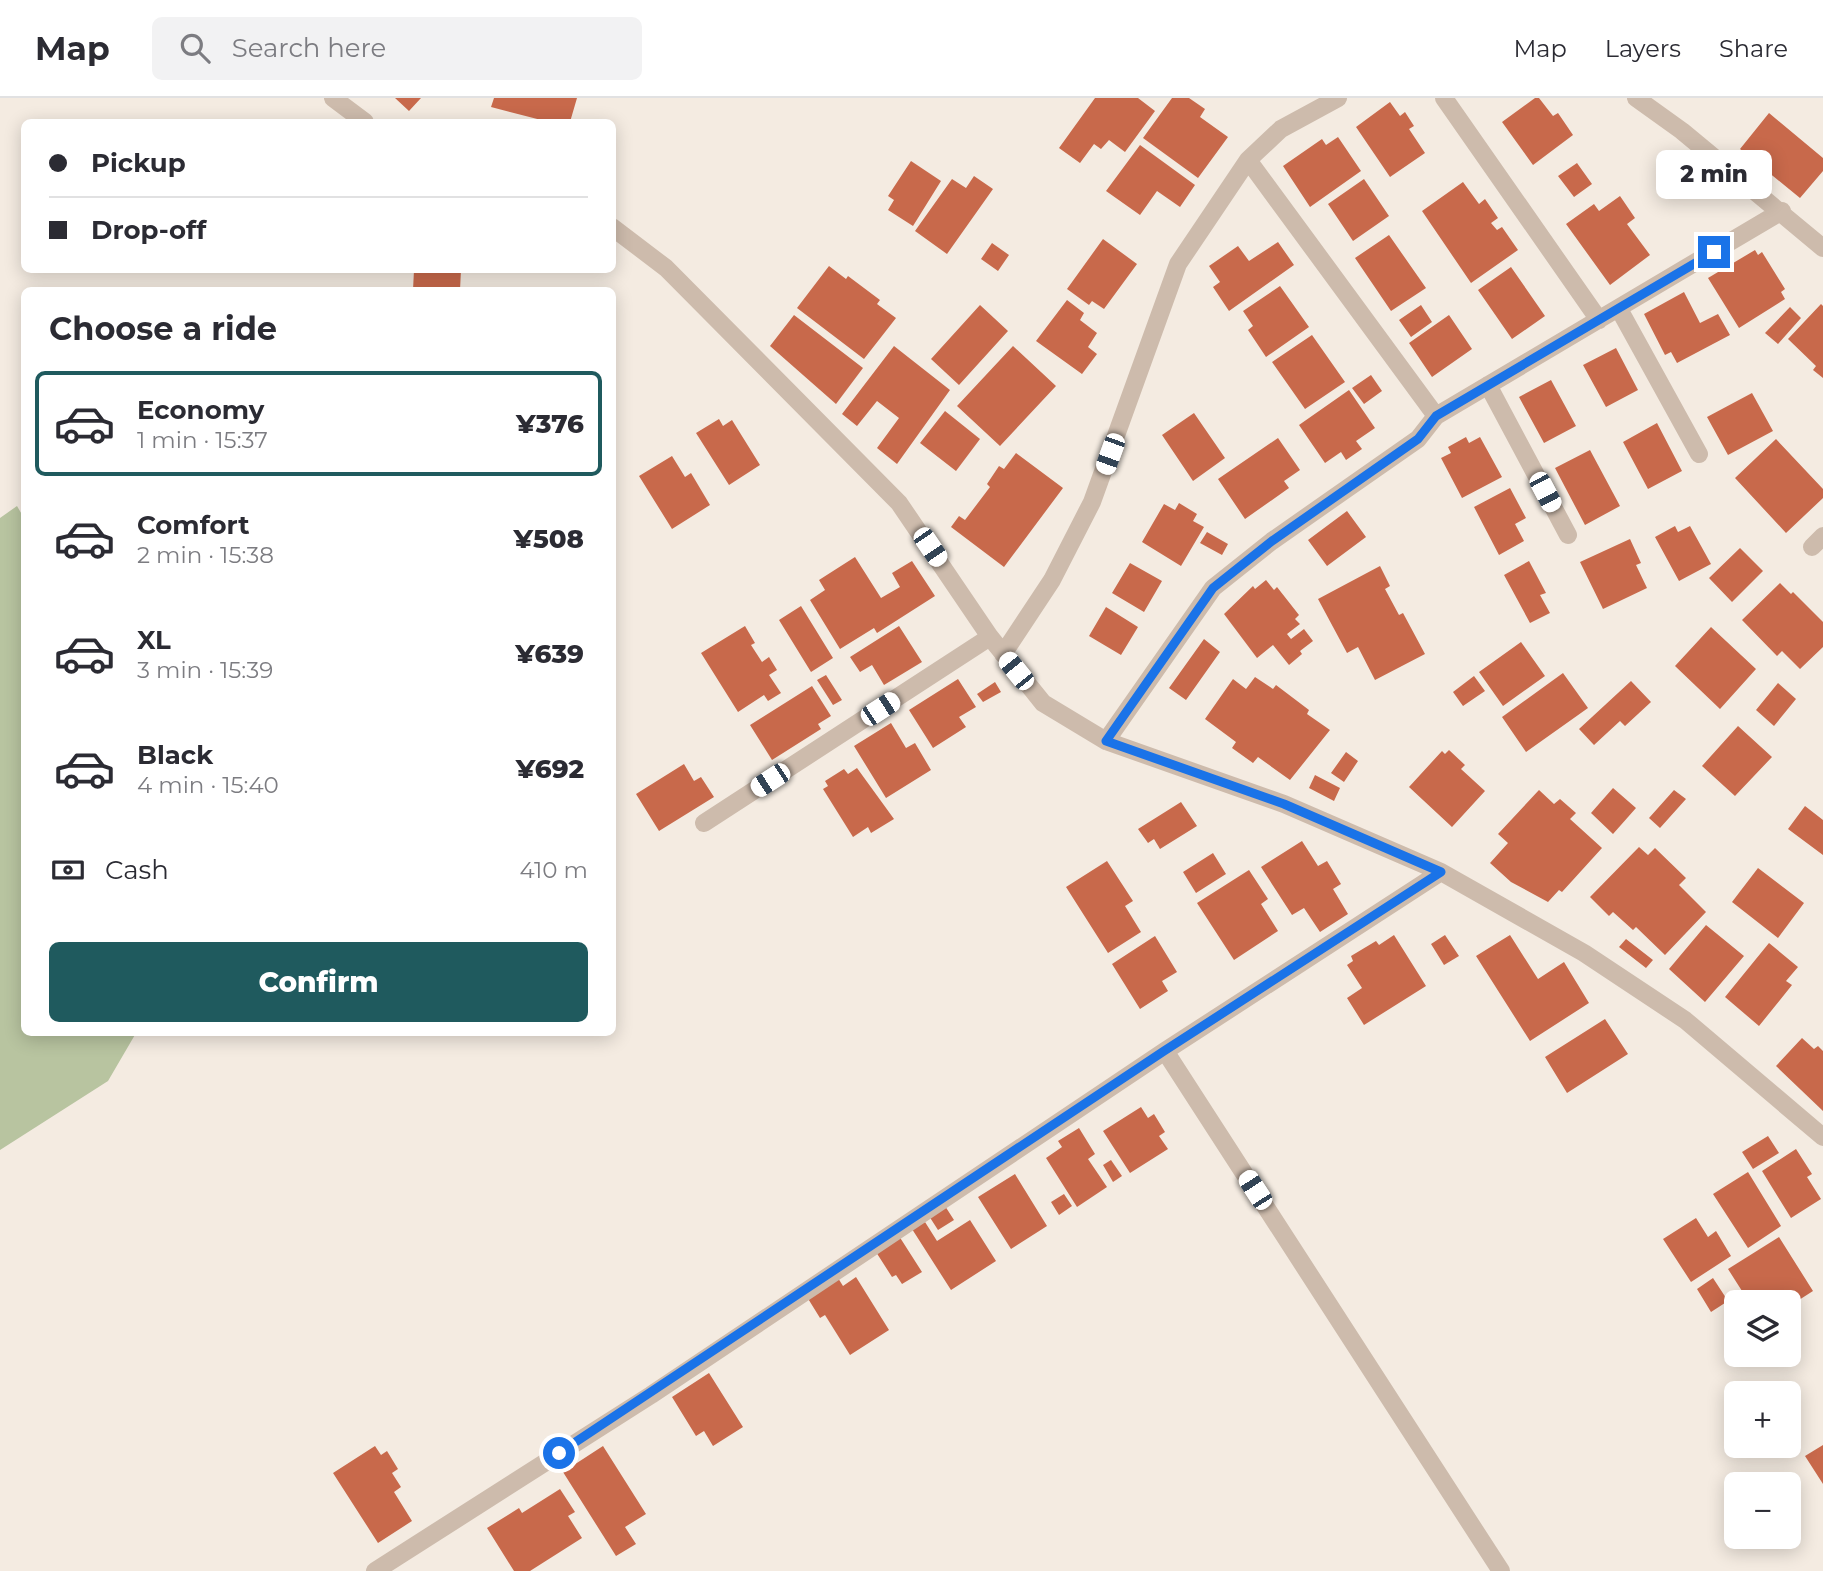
<!DOCTYPE html>
<html lang="en">
<head>
<meta charset="utf-8">
<style>
	body { margin:0; font-family:Montserrat,sans-serif; background:#f2f2f3; color:#2b2b33; height:100vh; display:flex; flex-direction:column; font-size:26px; white-space:nowrap }
	* { box-sizing:border-box; margin:0 }
	p { font-size:23px; color:#7c7c81 }
	.icon { flex:none; width:38px; height:38px; fill:none; stroke:currentColor; stroke-width:2; stroke-linecap:round; stroke-linejoin:round }
	.map { position:relative; flex:1; overflow:hidden }
	.details { position:absolute; left:21px; top:189px; width:595px; height:749px; display:flex; flex-direction:column; background:#fff; border-radius:10px; box-shadow:0 4px 18px #0003 }
	.details>* { flex:none }
	.banner { position:absolute; left:21px; top:21px; width:595px; height:154px; border-radius:10px; box-shadow:0 4px 18px #0003; display:grid; align-content:center; height:154px; padding:0 28px; background:#fff }
	.buttons { position:absolute; left:1724px; top:1192px; display:grid; gap:14px }
	.buttons a { display:grid; place-items:center; width:77px; height:77px; border-radius:10px; background:#fff; box-shadow:0 4px 18px #0003; font-size:35px }
	.end { position:absolute; width:32px; height:32px; margin:-16px; border:9px solid #1a73e8; background:#fff; box-shadow:0 0 0 4px #fff }
	.from { border-radius:50% }
	.bubble { position:absolute; height:49px; border-radius:10px; background:#fff; box-shadow:0 4px 18px #0003; font-size:23px; font-weight:800; line-height:49px; text-align:center }
	.car { position:absolute; width:21px; height:42px; margin:-21px -10px; border-radius:9px; box-shadow:0 0 5px 2px #0007; background:linear-gradient(#fff 24%,#345 0 40%,#fff 0 76%,#345 0 86%,#fff 0) }
	.banner b { display:flex; align-items:center; gap:24px; height:66px; font-size:26px }
	.banner b+b { border-top:2px solid #e1e1e2 }
	.banner i { width:18px; height:18px; background:#2b2b33 }
	ul { padding:0; list-style:none }
	li { display:flex; align-items:center; gap:21px; height:105px; margin:0 14px 10px; padding:0 14px; border:4px solid transparent; border-radius:10px }
	li div { flex:1 }
	li b { display:block; font-size:26px }
	li em { font-style:normal; font-weight:800 }
	li.selected { border-color:#1f5a5e }
	li>.icon { width:63px; height:63px; stroke-width:1.5 }
	h2 { padding:0 28px; font-size:32px; line-height:84px }
	.pay { display:flex; align-items:center; gap:18px; height:77px; padding:0 28px; font-size:26px }
	.pay p { margin-inline-start:auto }
	.button { display:flex; gap:14px; margin-top:auto; padding:14px 28px }
	.button a { flex:1; height:80px; border-radius:10px; background:#1f5a5e; color:#fff; font-size:28px; font-weight:800; line-height:80px; text-align:center }
	header { display:flex; align-items:center; gap:42px; box-sizing:border-box; height:98px; padding:0 35px; background:#fff; border-bottom:2px solid #e1e1e2 }
	header strong { font-size:33px }
	nav { display:flex; gap:38px; margin-inline-start:auto; font-size:24px }
	.search { width:490px; height:63px; background:#f2f2f3; display:flex; align-items:center; gap:18px; box-sizing:border-box; padding:0 24px; border-radius:10px; color:#7c7c81; font-size:26px }
	.map>svg:first-child { display:block }
	.green { fill:#b8c4a0 }
	.building { fill:#c8694b }
	.lines { fill:none; stroke-linecap:round; stroke-linejoin:round }
	.street { stroke:#cdbbac; stroke-width:18 }
	.route { stroke:#1a73e8; stroke-width:9 }
</style>
</head>
<body>
<header>
<strong>Map</strong>
<div class="search"><svg class="icon" aria-label="search" viewBox="0 0 24 24"><circle cx="10" cy="10" r="6"/><path d="M15 15l6 6"/></svg>Search here</div>
<nav><a>Map</a><a>Layers</a><a>Share</a></nav>
</header>
<div class="map">
<svg width="1823" height="1473" viewBox="0 0 1823 1473">
	<rect width="100%" height="100%" fill="#f4ebe1"/>
	<path class="green" d="M 17,408 L 24,420 L 24,934 L 136,935 L 108,983 L 0,1052 L 0,420 Z"/>
	<path class="building" d="M 395,0 L 421,0 L 409,13 Z
		M 494,0 L 577,0 L 570,24 L 549,24 L 491,9 Z
		M 1095,0 L 1138,0 L 1155,13 L 1125,54 L 1109,42 L 1101,51 L 1094,46 L 1080,65 L 1059,50 Z
		M 1172,0 L 1189,0 L 1205,11 L 1200,19 L 1228,39 L 1198,80 L 1143,40 Z
		M 1535,0 L 1539,0 L 1553,18 L 1558,15 L 1573,37 L 1533,67 L 1502,24 Z
		M 1390,4 L 1400,18 L 1405,14 L 1414,28 L 1409,31 L 1425,55 L 1390,79 L 1356,29 Z
		M 1769,15 L 1823,60 L 1823,73 L 1800,100 L 1740,51 Z
		M 1338,39 L 1361,73 L 1310,109 L 1283,68 L 1322,41 L 1326,47 Z
		M 1140,47 L 1195,87 L 1180,109 L 1157,93 L 1140,117 L 1106,93 Z
		M 911,63 L 941,83 L 913,128 L 888,112 L 894,102 L 888,98 Z
		M 1577,65 L 1592,86 L 1574,99 L 1558,78 Z
		M 974,78 L 993,91 L 947,156 L 915,133 L 952,81 L 966,90 Z
		M 1364,81 L 1389,118 L 1353,143 L 1328,106 Z
		M 1463,84 L 1479,106 L 1485,101 L 1498,120 L 1491,125 L 1497,132 L 1502,129 L 1518,152 L 1471,185 L 1422,113 Z
		M 1620,98 L 1635,120 L 1627,126 L 1650,157 L 1610,187 L 1566,126 L 1594,106 L 1599,113 Z
		M 1389,137 L 1426,190 L 1391,213 L 1355,160 Z
		M 1103,141 L 1137,166 L 1104,211 L 1092,203 L 1089,207 L 1067,191 Z
		M 1278,144 L 1294,167 L 1229,213 L 1213,189 L 1220,184 L 1209,168 L 1238,148 L 1249,163 Z
		M 992,145 L 1009,157 L 998,173 L 981,161 Z
		M 1755,152 L 1758,157 L 1762,154 L 1785,191 L 1781,194 L 1785,201 L 1739,230 L 1708,180 Z
		M 829,168 L 846,181 L 848,178 L 880,202 L 877,206 L 896,220 L 864,261 L 797,210 Z
		M 1511,169 L 1545,218 L 1512,241 L 1478,192 Z
		M 414,172 L 461,172 L 460,192 L 413,192 Z
		M 1280,188 L 1309,229 L 1266,259 L 1248,232 L 1253,228 L 1243,213 Z
		M 1684,194 L 1700,225 L 1718,216 L 1730,237 L 1677,265 L 1671,254 L 1665,257 L 1644,216 Z
		M 1067,202 L 1084,215 L 1080,222 L 1097,235 L 1088,249 L 1097,256 L 1082,276 L 1036,243 Z
		M 1821,206 L 1823,208 L 1823,280 L 1813,272 L 1816,268 L 1788,241 Z
		M 980,207 L 1008,233 L 959,287 L 931,261 Z
		M 1421,207 L 1432,224 L 1411,239 L 1399,222 Z
		M 1790,209 L 1801,220 L 1778,246 L 1765,235 Z
		M 794,217 L 863,270 L 836,306 L 770,248 Z
		M 1449,217 L 1472,251 L 1432,279 L 1409,245 Z
		M 1312,237 L 1345,284 L 1305,311 L 1272,264 Z
		M 894,248 L 950,292 L 897,366 L 877,350 L 899,320 L 877,303 L 857,328 L 842,316 Z
		M 1013,248 L 1056,288 L 1000,348 L 957,308 Z
		M 1616,250 L 1638,292 L 1606,309 L 1583,267 Z
		M 1371,277 L 1382,293 L 1364,306 L 1352,290 Z
		M 1551,282 L 1576,328 L 1544,345 L 1519,299 Z
		M 1349,292 L 1375,330 L 1356,343 L 1362,351 L 1346,362 L 1341,354 L 1325,365 L 1299,327 Z
		M 1752,295 L 1773,333 L 1728,357 L 1707,319 Z
		M 945,313 L 980,341 L 956,373 L 920,345 Z
		M 1194,315 L 1225,360 L 1193,383 L 1162,337 Z
		M 719,321 L 723,328 L 732,322 L 760,367 L 729,387 L 696,335 Z
		M 1657,325 L 1682,373 L 1648,391 L 1623,344 Z
		M 1466,339 L 1469,345 L 1480,339 L 1502,379 L 1462,400 L 1441,360 L 1451,355 L 1448,349 Z
		M 1278,340 L 1300,372 L 1284,383 L 1289,390 L 1245,421 L 1218,381 Z
		M 1776,341 L 1823,391 L 1823,400 L 1786,435 L 1735,380 Z
		M 1590,352 L 1620,408 L 1585,427 L 1555,370 Z
		M 1016,355 L 1063,390 L 1004,469 L 951,429 L 959,418 L 965,422 L 990,389 L 987,386 L 999,368 L 1004,371 Z
		M 672,358 L 685,379 L 691,375 L 710,407 L 672,431 L 639,378 Z
		M 1510,390 L 1526,420 L 1515,426 L 1524,443 L 1499,457 L 1474,409 Z
		M 1179,405 L 1197,416 L 1193,423 L 1204,429 L 1181,468 L 1142,444 L 1164,406 L 1175,412 Z
		M 1347,413 L 1366,439 L 1327,468 L 1308,442 Z
		M 1675,428 L 1678,434 L 1690,428 L 1711,466 L 1679,483 L 1655,439 Z
		M 1207,434 L 1228,446 L 1222,457 L 1200,445 Z
		M 1630,441 L 1641,465 L 1636,467 L 1647,490 L 1603,511 L 1580,464 Z
		M 1740,450 L 1763,473 L 1732,504 L 1709,480 Z
		M 855,459 L 881,500 L 900,489 L 892,475 L 912,463 L 935,498 L 877,535 L 874,530 L 840,551 L 810,502 L 825,492 L 819,482 Z
		M 1529,463 L 1546,495 L 1540,497 L 1550,515 L 1530,525 L 1504,477 Z
		M 1130,465 L 1162,483 L 1144,514 L 1112,495 Z
		M 1380,468 L 1390,488 L 1385,491 L 1399,517 L 1403,515 L 1425,556 L 1375,582 L 1358,549 L 1347,555 L 1318,501 Z
		M 1266,482 L 1274,492 L 1277,489 L 1299,517 L 1295,521 L 1300,526 L 1287,536 L 1291,541 L 1304,531 L 1313,543 L 1300,553 L 1302,556 L 1289,567 L 1273,547 L 1257,560 L 1224,516 L 1253,488 L 1255,491 Z
		M 1780,485 L 1791,496 L 1793,494 L 1823,524 L 1823,549 L 1800,571 L 1782,553 L 1777,558 L 1742,522 Z
		M 801,508 L 833,560 L 811,574 L 779,522 Z
		M 1106,509 L 1138,529 L 1121,557 L 1089,538 Z
		M 745,528 L 755,545 L 751,547 L 762,564 L 769,559 L 777,572 L 769,577 L 781,595 L 768,603 L 764,597 L 738,614 L 701,555 Z
		M 899,528 L 922,564 L 884,587 L 872,567 L 860,574 L 850,559 Z
		M 1711,529 L 1756,571 L 1720,611 L 1675,568 Z
		M 1204,541 L 1220,554 L 1186,602 L 1169,590 Z
		M 1521,544 L 1545,578 L 1503,608 L 1479,574 Z
		M 1563,575 L 1588,610 L 1526,654 L 1502,619 Z
		M 826,577 L 842,602 L 833,607 L 817,582 Z
		M 1474,578 L 1485,593 L 1463,608 L 1453,594 Z
		M 1255,579 L 1273,591 L 1276,587 L 1309,612 L 1307,616 L 1330,632 L 1290,682 L 1258,659 L 1253,665 L 1232,650 L 1236,644 L 1205,621 L 1233,581 L 1246,591 Z
		M 958,581 L 976,609 L 959,619 L 966,629 L 933,650 L 909,612 Z
		M 1631,583 L 1651,604 L 1625,628 L 1620,623 L 1594,647 L 1579,631 Z
		M 995,584 L 1001,594 L 983,604 L 977,596 Z
		M 1778,585 L 1796,601 L 1774,628 L 1756,612 Z
		M 812,588 L 831,618 L 818,626 L 821,631 L 772,662 L 750,627 Z
		M 891,625 L 906,650 L 915,645 L 931,672 L 886,700 L 854,648 Z
		M 1738,628 L 1772,659 L 1735,698 L 1702,668 Z
		M 1449,652 L 1465,667 L 1461,671 L 1485,693 L 1452,729 L 1409,689 L 1442,653 L 1445,656 Z
		M 1346,654 L 1358,663 L 1344,684 L 1331,675 Z
		M 684,666 L 694,683 L 701,679 L 714,699 L 659,733 L 636,696 Z
		M 857,670 L 894,721 L 871,735 L 868,729 L 853,739 L 823,691 L 828,688 L 825,683 L 844,671 L 848,676 Z
		M 1315,677 L 1340,690 L 1334,703 L 1309,690 Z
		M 1613,690 L 1636,710 L 1613,736 L 1591,715 Z
		M 1539,692 L 1554,706 L 1560,701 L 1576,715 L 1570,721 L 1602,750 L 1562,794 L 1559,792 L 1548,804 L 1511,784 L 1490,765 L 1508,745 L 1498,736 Z
		M 1674,692 L 1686,701 L 1660,730 L 1649,720 Z
		M 1181,704 L 1197,728 L 1160,751 L 1154,741 L 1148,745 L 1138,731 Z
		M 1805,708 L 1823,722 L 1823,757 L 1788,731 Z
		M 1302,743 L 1318,768 L 1327,763 L 1341,786 L 1333,791 L 1348,816 L 1320,834 L 1304,810 L 1292,817 L 1261,769 Z
		M 1639,749 L 1648,757 L 1655,750 L 1686,780 L 1679,787 L 1706,814 L 1665,857 L 1636,829 L 1633,832 L 1613,814 L 1609,818 L 1590,799 Z
		M 1213,755 L 1226,776 L 1196,795 L 1183,774 Z
		M 1107,763 L 1133,803 L 1125,808 L 1141,834 L 1108,855 L 1066,789 Z
		M 1758,770 L 1804,805 L 1778,840 L 1732,804 Z
		M 1249,772 L 1268,801 L 1261,806 L 1278,833 L 1234,862 L 1197,805 Z
		M 1706,827 L 1744,858 L 1705,904 L 1669,871 Z
		M 1394,837 L 1426,888 L 1364,927 L 1347,900 L 1362,890 L 1347,867 L 1353,863 L 1351,858 L 1376,843 L 1379,847 Z
		M 1445,837 L 1459,858 L 1444,867 L 1431,846 Z
		M 1510,837 L 1538,881 L 1564,864 L 1589,905 L 1530,943 L 1476,858 Z
		M 1155,838 L 1177,874 L 1162,883 L 1168,893 L 1140,911 L 1112,866 Z
		M 1626,841 L 1653,862 L 1646,870 L 1619,849 Z
		M 1769,845 L 1798,869 L 1786,883 L 1792,887 L 1759,928 L 1725,899 Z
		M 1605,921 L 1628,956 L 1567,995 L 1545,959 Z
		M 1802,940 L 1814,951 L 1818,948 L 1823,953 L 1823,1013 L 1776,968 Z
		M 1141,1009 L 1148,1020 L 1154,1016 L 1165,1034 L 1159,1038 L 1168,1051 L 1130,1075 L 1103,1033 Z
		M 1079,1030 L 1095,1056 L 1088,1061 L 1107,1089 L 1077,1109 L 1046,1060 L 1062,1049 L 1058,1043 Z
		M 1768,1038 L 1779,1055 L 1753,1071 L 1742,1054 Z
		M 1796,1051 L 1812,1076 L 1807,1079 L 1821,1101 L 1791,1120 L 1762,1073 Z
		M 1111,1062 L 1122,1078 L 1113,1084 L 1103,1067 Z
		M 1748,1074 L 1781,1128 L 1748,1150 L 1713,1096 Z
		M 1015,1076 L 1047,1128 L 1011,1151 L 978,1099 Z
		M 1064,1096 L 1072,1108 L 1059,1117 L 1051,1104 Z
		M 945,1108 L 954,1122 L 938,1132 L 929,1118 Z
		M 1696,1120 L 1708,1139 L 1716,1133 L 1731,1158 L 1691,1184 L 1663,1141 Z
		M 970,1122 L 996,1163 L 951,1192 L 912,1131 L 925,1124 L 937,1143 Z
		M 899,1138 L 922,1174 L 902,1186 L 896,1177 L 892,1179 L 876,1154 Z
		M 1779,1139 L 1813,1193 L 1788,1209 L 1788,1204 L 1749,1204 L 1728,1171 Z
		M 856,1179 L 889,1232 L 850,1257 L 825,1217 L 820,1220 L 807,1199 L 838,1180 L 843,1188 Z
		M 1713,1180 L 1728,1203 L 1711,1214 L 1697,1191 Z
		M 709,1275 L 743,1329 L 713,1348 L 704,1333 L 696,1338 L 672,1299 Z
		M 1823,1347 L 1823,1386 L 1805,1358 Z
		M 375,1348 L 381,1357 L 387,1353 L 398,1371 L 392,1375 L 401,1389 L 394,1394 L 412,1423 L 378,1445 L 333,1375 Z
		M 603,1348 L 646,1416 L 625,1429 L 636,1446 L 616,1458 L 563,1374 Z
		M 560,1391 L 575,1414 L 568,1418 L 582,1440 L 530,1473 L 514,1473 L 487,1430 L 519,1410 L 522,1415 Z"/>
	<g class="lines">
		<path class="street" d="M 333,0 L 365,24
			M 1444,0 L 1599,222
			M 1636,0 L 1682,33 L 1823,150
			M 1248,62 L 1436,318
			M 612,129 L 666,170 L 899,405 L 990,539 L 1043,605 L 1106,643 L 1284,706 L 1441,774 L 1584,855 L 1685,922 L 1823,1039
			M 1619,211 L 1699,356
			M 1488,287 L 1568,437
			M 1812,449 L 1823,438
			M 1003,556 L 1052,482 L 1092,404 L 1178,166 L 1248,62 L 1281,31 L 1338,0
			M 1106,643 L 1213,490 L 1272,443 L 1418,341 L 1436,318 L 1782,113
			M 704,725 L 990,539
			M 1165,953 L 1501,1473
			M 375,1473 L 651,1297 L 1165,953 L 1441,774"/>
	</g>
	<g class="lines">
		<path class="route" d="M 559,1355 L 1164,953 L 1441,774 L 1284,706 L 1106,643 L 1213,490 L 1272,443 L 1418,341 L 1436,318 L 1714,154"/>
	</g>
</svg>
<div class="buttons">
<a><svg class="icon" aria-label="layers" viewBox="0 0 24 24"><path d="M12 4l9 5-9 5-9-5zM3 14l9 5 9-5"/></svg></a>
<a>+</a>
<a>−</a>
</div>
<i class="end from" style="left:559px;top:1355px"></i>
<i class="end" style="left:1714px;top:154px"></i>
<div class="bubble" style="left:1656px;top:52px;width:116px">2 min</div>
<i class="car" style="left:1110px;top:356px;rotate:200deg"></i>
<i class="car" style="left:1545px;top:394px;rotate:152deg"></i>
<i class="car" style="left:930px;top:449px;rotate:146deg"></i>
<i class="car" style="left:1016px;top:573px;rotate:321deg"></i>
<i class="car" style="left:880px;top:611px;rotate:57deg"></i>
<i class="car" style="left:770px;top:682px;rotate:237deg"></i>
<i class="car" style="left:1255px;top:1092px;rotate:327deg"></i>
<div class="banner">
<b><i class="from"></i>Pickup</b>
<b><i></i>Drop-off</b>
</div>
<section class="details">
<h2>Choose a ride</h2>
<ul>
<li class="selected"><svg class="icon" aria-label="car" viewBox="0 0 24 24"><path d="M5 17H2v-5l4-1 3-4h7l3 4 3 1v5h-3M9 17h6M6 11h13"/><circle cx="7" cy="17" r="2"/><circle cx="17" cy="17" r="2"/></svg><div><b>Economy</b><p>1 min · 15:37</p></div><em>¥376</em></li>
<li><svg class="icon" aria-label="car" viewBox="0 0 24 24"><path d="M5 17H2v-5l4-1 3-4h7l3 4 3 1v5h-3M9 17h6M6 11h13"/><circle cx="7" cy="17" r="2"/><circle cx="17" cy="17" r="2"/></svg><div><b>Comfort</b><p>2 min · 15:38</p></div><em>¥508</em></li>
<li><svg class="icon" aria-label="car" viewBox="0 0 24 24"><path d="M5 17H2v-5l4-1 3-4h7l3 4 3 1v5h-3M9 17h6M6 11h13"/><circle cx="7" cy="17" r="2"/><circle cx="17" cy="17" r="2"/></svg><div><b>XL</b><p>3 min · 15:39</p></div><em>¥639</em></li>
<li><svg class="icon" aria-label="car" viewBox="0 0 24 24"><path d="M5 17H2v-5l4-1 3-4h7l3 4 3 1v5h-3M9 17h6M6 11h13"/><circle cx="7" cy="17" r="2"/><circle cx="17" cy="17" r="2"/></svg><div><b>Black</b><p>4 min · 15:40</p></div><em>¥692</em></li>
</ul>
<div class="pay"><svg class="icon" aria-label="cash" viewBox="0 0 24 24"><path d="M3 7h18v10H3z"/><circle cx="12" cy="12" r="2"/></svg>Cash<p>410 m</p></div>
<div class="button"><a>Confirm</a></div>
</section>
</div>
</body>
</html>
